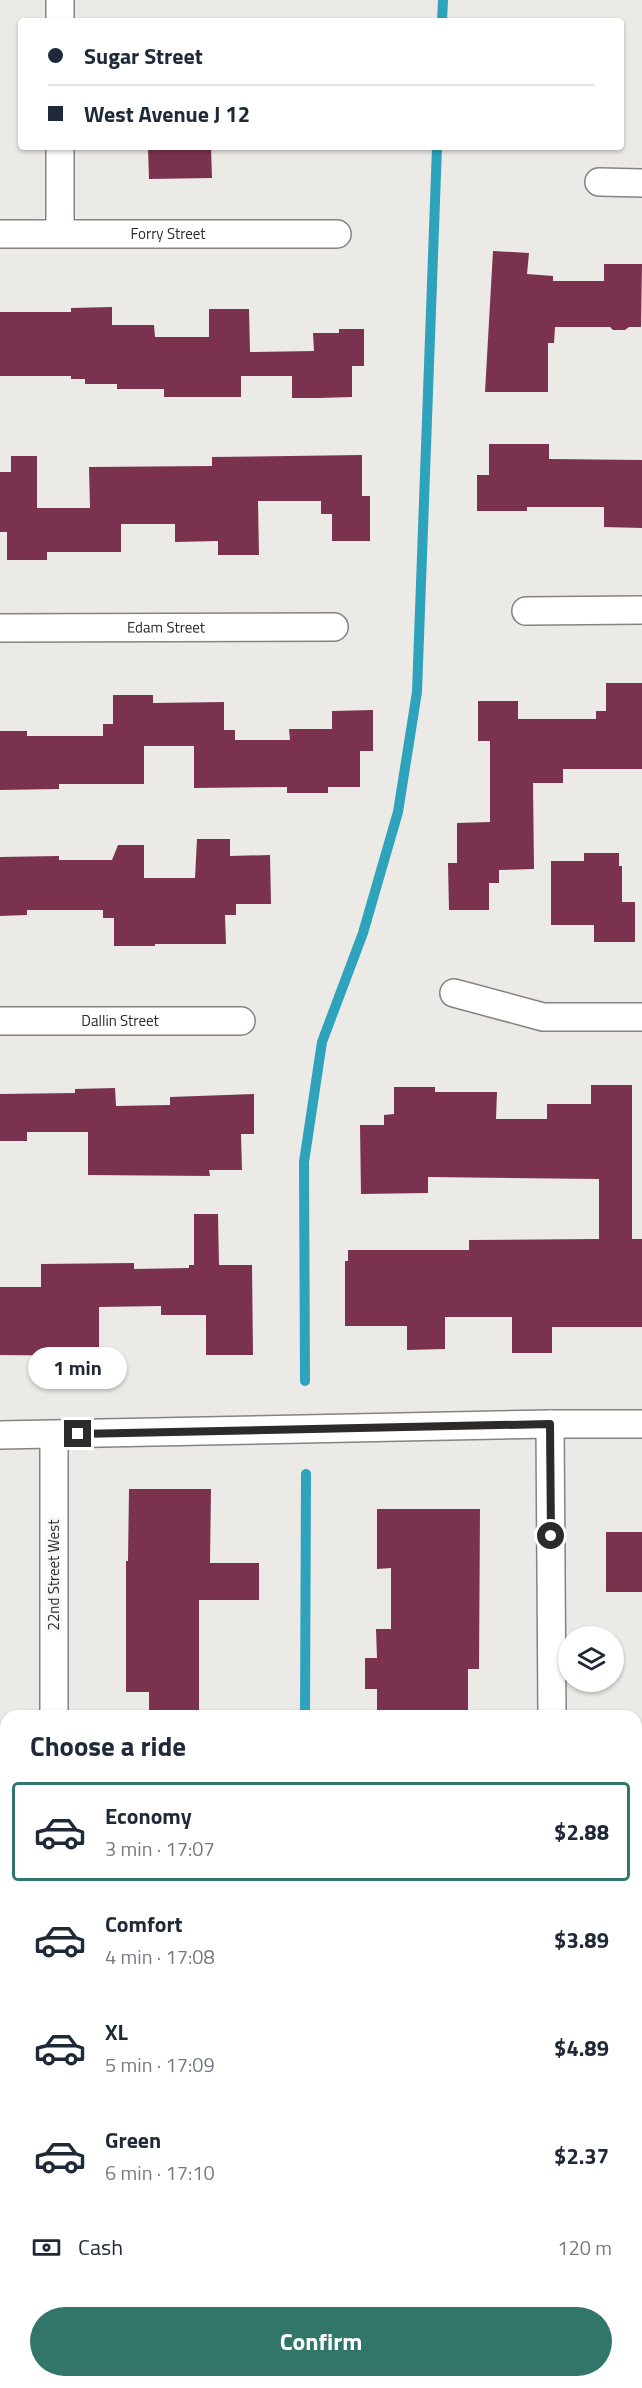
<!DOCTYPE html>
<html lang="en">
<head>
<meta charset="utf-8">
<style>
	body { margin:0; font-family:"Titillium Web",sans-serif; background:#f6f6f7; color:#1f2937; height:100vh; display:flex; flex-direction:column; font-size:22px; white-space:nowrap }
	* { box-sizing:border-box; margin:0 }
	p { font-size:20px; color:#747a83 }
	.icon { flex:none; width:33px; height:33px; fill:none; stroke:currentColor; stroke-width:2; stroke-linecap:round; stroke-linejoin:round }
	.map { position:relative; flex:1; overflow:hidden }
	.sheet { position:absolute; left:0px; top:1710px; width:642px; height:678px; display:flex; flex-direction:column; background:#fff; border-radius:18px 18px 0 0; box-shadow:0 2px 4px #0004 }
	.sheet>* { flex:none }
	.top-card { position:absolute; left:18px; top:18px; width:606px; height:132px; border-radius:6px; box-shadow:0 2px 4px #0004; display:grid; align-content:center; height:132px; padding:0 30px; background:#fff }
	.fabs { position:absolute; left:558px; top:1626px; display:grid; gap:12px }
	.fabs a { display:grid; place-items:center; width:66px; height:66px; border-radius:50%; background:#fff; box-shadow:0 2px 4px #0004; font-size:30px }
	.end { position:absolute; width:27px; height:27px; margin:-14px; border:8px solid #2c2b2a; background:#fff; box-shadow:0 0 0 3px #fff }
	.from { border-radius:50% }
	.bubble { position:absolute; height:42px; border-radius:21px; background:#fff; box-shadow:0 2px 4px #0004; font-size:20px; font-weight:700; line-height:42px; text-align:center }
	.top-card b { display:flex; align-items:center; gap:21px; height:57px; font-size:22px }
	.top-card b+b { border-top:2px solid #e0e1e3 }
	.top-card i { width:15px; height:15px; background:#1f2937 }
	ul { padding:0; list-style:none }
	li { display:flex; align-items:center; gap:18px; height:99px; margin:0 12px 9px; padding:0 18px; border:3px solid transparent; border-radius:6px }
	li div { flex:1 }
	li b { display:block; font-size:22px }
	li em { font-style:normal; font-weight:700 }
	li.on { border-color:#32766a }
	li>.icon { width:54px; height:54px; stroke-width:1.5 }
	h2 { padding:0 30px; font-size:27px; line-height:72px }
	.pay { display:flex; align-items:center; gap:15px; height:66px; padding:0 30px; font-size:22px }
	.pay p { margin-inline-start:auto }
	.button { display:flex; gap:12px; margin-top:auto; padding:12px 30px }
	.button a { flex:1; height:69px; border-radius:36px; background:#32766a; color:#fff; font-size:24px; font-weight:700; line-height:69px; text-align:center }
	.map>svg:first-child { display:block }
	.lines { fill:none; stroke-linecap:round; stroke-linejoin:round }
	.stream { stroke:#2fa3bb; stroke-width:10 }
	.building { fill:#7a324f }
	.street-casing { stroke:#848380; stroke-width:30 }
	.street { stroke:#fff; stroke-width:27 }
	.route { stroke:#2c2b2a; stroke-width:8 }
	.labels { text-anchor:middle; stroke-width:6; stroke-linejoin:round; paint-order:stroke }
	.street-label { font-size:15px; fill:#2c2b2a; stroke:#f8f7f4 }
</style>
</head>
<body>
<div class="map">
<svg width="642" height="2388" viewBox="0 0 642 2388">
	<rect width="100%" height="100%" fill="#ebeae7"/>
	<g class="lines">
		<path class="stream" d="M 442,21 L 443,0
			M 305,1381 L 304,1162 L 322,1042 L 363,933 L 398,812 L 417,692 L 437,147
			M 305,1716 L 306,1474
			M 412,2382 L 413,2388"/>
	</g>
	<path class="building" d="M 148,147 L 211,147 L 212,178 L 149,179 Z
		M 493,251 L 529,253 L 527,274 L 553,276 L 553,281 L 604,281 L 604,264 L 642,264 L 641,327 L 629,327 L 625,330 L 613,330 L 610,327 L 555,327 L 554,343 L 548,343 L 548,392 L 485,392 Z
		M 112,307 L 112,325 L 154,325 L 155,337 L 209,337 L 209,309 L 249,309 L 250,352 L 314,351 L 313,333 L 339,333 L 339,329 L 364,329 L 364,366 L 352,366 L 352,397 L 319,398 L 292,398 L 292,376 L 241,376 L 241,397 L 164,397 L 164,389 L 117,389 L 117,384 L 85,384 L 85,379 L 71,379 L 71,376 L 0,376 L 0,312 L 71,312 L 71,308 Z
		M 489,444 L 549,444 L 549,459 L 642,460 L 642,528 L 604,527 L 604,507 L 527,507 L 527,511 L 477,511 L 477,475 L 489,475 Z
		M 362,455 L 362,496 L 370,496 L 370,541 L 332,541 L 332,514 L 321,514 L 321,501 L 258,501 L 259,555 L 218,555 L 218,541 L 175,542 L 175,524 L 121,524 L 121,552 L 47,552 L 47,560 L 7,560 L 7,532 L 0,532 L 0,472 L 11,472 L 11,456 L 37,456 L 37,508 L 90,508 L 89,467 L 212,466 L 212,457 Z
		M 606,683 L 642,683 L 642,769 L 563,769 L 563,783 L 533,783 L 534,869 L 499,870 L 499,883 L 489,883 L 489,910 L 449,910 L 448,863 L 457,863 L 457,823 L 490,822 L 490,741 L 478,741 L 478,701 L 518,701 L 518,719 L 596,719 L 596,711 L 606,711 Z
		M 113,695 L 153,695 L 153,703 L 224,702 L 224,730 L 235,730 L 235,740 L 290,740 L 289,729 L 332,729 L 332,711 L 373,710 L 373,751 L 360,751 L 360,787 L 328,787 L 328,793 L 287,793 L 287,787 L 194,788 L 194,746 L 144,746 L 144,784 L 59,784 L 59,789 L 0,790 L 0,731 L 27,731 L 27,736 L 103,736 L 103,724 L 113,724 Z
		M 197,839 L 230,839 L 230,856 L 270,855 L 271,904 L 236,904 L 236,915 L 225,915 L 226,944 L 155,944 L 155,946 L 114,946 L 114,918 L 103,918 L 103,910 L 27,910 L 27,915 L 0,916 L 0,857 L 59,856 L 59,860 L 112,860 L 118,845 L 144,845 L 144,878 L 195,878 Z
		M 584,853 L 619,853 L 619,866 L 622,866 L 622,902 L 635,902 L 635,942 L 594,942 L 594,925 L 551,925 L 551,861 L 584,861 Z
		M 591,1085 L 632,1085 L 632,1239 L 642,1239 L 642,1327 L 552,1327 L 552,1353 L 512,1353 L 512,1317 L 445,1317 L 445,1349 L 407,1350 L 407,1326 L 345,1326 L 345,1261 L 348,1261 L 348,1250 L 469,1250 L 469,1240 L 599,1239 L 599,1179 L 428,1177 L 428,1193 L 361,1194 L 360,1125 L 384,1125 L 384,1115 L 394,1114 L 394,1087 L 435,1087 L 435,1092 L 497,1092 L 496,1119 L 547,1119 L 547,1104 L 591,1104 Z
		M 115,1088 L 116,1106 L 170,1105 L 170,1097 L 254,1094 L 254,1134 L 241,1134 L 242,1170 L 209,1170 L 210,1176 L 88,1175 L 88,1132 L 27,1132 L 27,1141 L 0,1141 L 0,1094 L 75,1093 L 75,1089 Z
		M 194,1214 L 218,1214 L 219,1265 L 252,1265 L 253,1355 L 206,1355 L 206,1315 L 161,1315 L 161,1306 L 99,1307 L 99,1356 L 0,1355 L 0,1287 L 41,1287 L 41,1264 L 134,1263 L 134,1269 L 189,1268 L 189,1265 L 194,1265 Z
		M 129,1489 L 211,1489 L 210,1563 L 259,1563 L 259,1600 L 199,1600 L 199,1716 L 149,1716 L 149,1692 L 126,1692 L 126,1561 L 128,1561 Z
		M 377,1509 L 480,1509 L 479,1669 L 468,1669 L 468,1714 L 463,1714 L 463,1716 L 377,1716 L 377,1689 L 365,1689 L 365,1658 L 377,1658 L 376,1629 L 391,1629 L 391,1568 L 377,1569 Z
		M 606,1532 L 642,1532 L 642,1592 L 606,1592 Z"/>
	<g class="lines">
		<defs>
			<g id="street">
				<path d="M 60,0 L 60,21"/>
				<path d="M 60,147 L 60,233"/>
				<path d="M 599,182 L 642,183"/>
				<path id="s1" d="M 0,234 L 337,234"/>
				<path d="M 526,611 L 642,610"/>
				<path id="s2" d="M 0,628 L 334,627"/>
				<path d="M 454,993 L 543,1017 L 642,1017"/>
				<path id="s3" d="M 0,1021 L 241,1021"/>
				<path d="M 550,1424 L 552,1716"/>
				<path d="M 0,1435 L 550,1424 L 642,1424"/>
				<path d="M 54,1716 L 54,1435"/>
				<path d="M 636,2194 L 642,2229"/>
				<path d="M 0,2274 L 6,2273"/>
				<path d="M 150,2382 L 151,2388"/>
			</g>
		</defs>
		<use href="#street" class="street-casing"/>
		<use href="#street" class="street"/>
	</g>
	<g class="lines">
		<path class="route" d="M 78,1434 L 550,1424 L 551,1536"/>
	</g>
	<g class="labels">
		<g class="street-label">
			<text dy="5" stroke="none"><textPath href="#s1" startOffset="168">Forry Street</textPath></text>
			<text dy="5" stroke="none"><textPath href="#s2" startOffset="166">Edam Street</textPath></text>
			<text dy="5" stroke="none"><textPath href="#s3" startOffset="120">Dallin Street</textPath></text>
			<text transform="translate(54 1575) rotate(-90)" y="5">22nd Street West</text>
		</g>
	</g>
</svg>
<div class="fabs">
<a><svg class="icon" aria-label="layers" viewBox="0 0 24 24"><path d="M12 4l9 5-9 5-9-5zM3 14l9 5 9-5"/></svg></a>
</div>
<i class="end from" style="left:551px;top:1536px"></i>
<i class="end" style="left:78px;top:1434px"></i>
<div class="bubble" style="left:28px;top:1347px;width:99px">1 min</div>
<div class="top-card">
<b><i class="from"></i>Sugar Street</b>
<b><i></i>West Avenue J 12</b>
</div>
<section class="sheet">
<h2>Choose a ride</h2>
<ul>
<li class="on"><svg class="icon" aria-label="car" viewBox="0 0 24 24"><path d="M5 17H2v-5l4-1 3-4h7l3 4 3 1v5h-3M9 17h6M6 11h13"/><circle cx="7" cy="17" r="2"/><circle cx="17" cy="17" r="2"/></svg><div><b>Economy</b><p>3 min · 17:07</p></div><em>$2.88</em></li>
<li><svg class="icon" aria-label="car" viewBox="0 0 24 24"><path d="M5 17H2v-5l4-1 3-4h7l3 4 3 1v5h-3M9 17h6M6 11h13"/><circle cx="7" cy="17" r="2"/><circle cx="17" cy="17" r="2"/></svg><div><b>Comfort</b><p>4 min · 17:08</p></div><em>$3.89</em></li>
<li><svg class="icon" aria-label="car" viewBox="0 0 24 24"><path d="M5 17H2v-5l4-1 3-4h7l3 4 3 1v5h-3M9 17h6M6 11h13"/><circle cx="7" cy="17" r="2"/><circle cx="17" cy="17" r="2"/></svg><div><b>XL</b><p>5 min · 17:09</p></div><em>$4.89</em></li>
<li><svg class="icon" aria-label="car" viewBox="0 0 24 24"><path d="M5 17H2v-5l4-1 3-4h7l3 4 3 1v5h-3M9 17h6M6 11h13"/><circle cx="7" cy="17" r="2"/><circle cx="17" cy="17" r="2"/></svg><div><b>Green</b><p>6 min · 17:10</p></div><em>$2.37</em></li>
</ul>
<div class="pay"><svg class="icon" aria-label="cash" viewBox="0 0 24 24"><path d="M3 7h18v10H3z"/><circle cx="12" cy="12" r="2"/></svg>Cash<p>120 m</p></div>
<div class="button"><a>Confirm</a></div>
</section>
</div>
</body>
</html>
